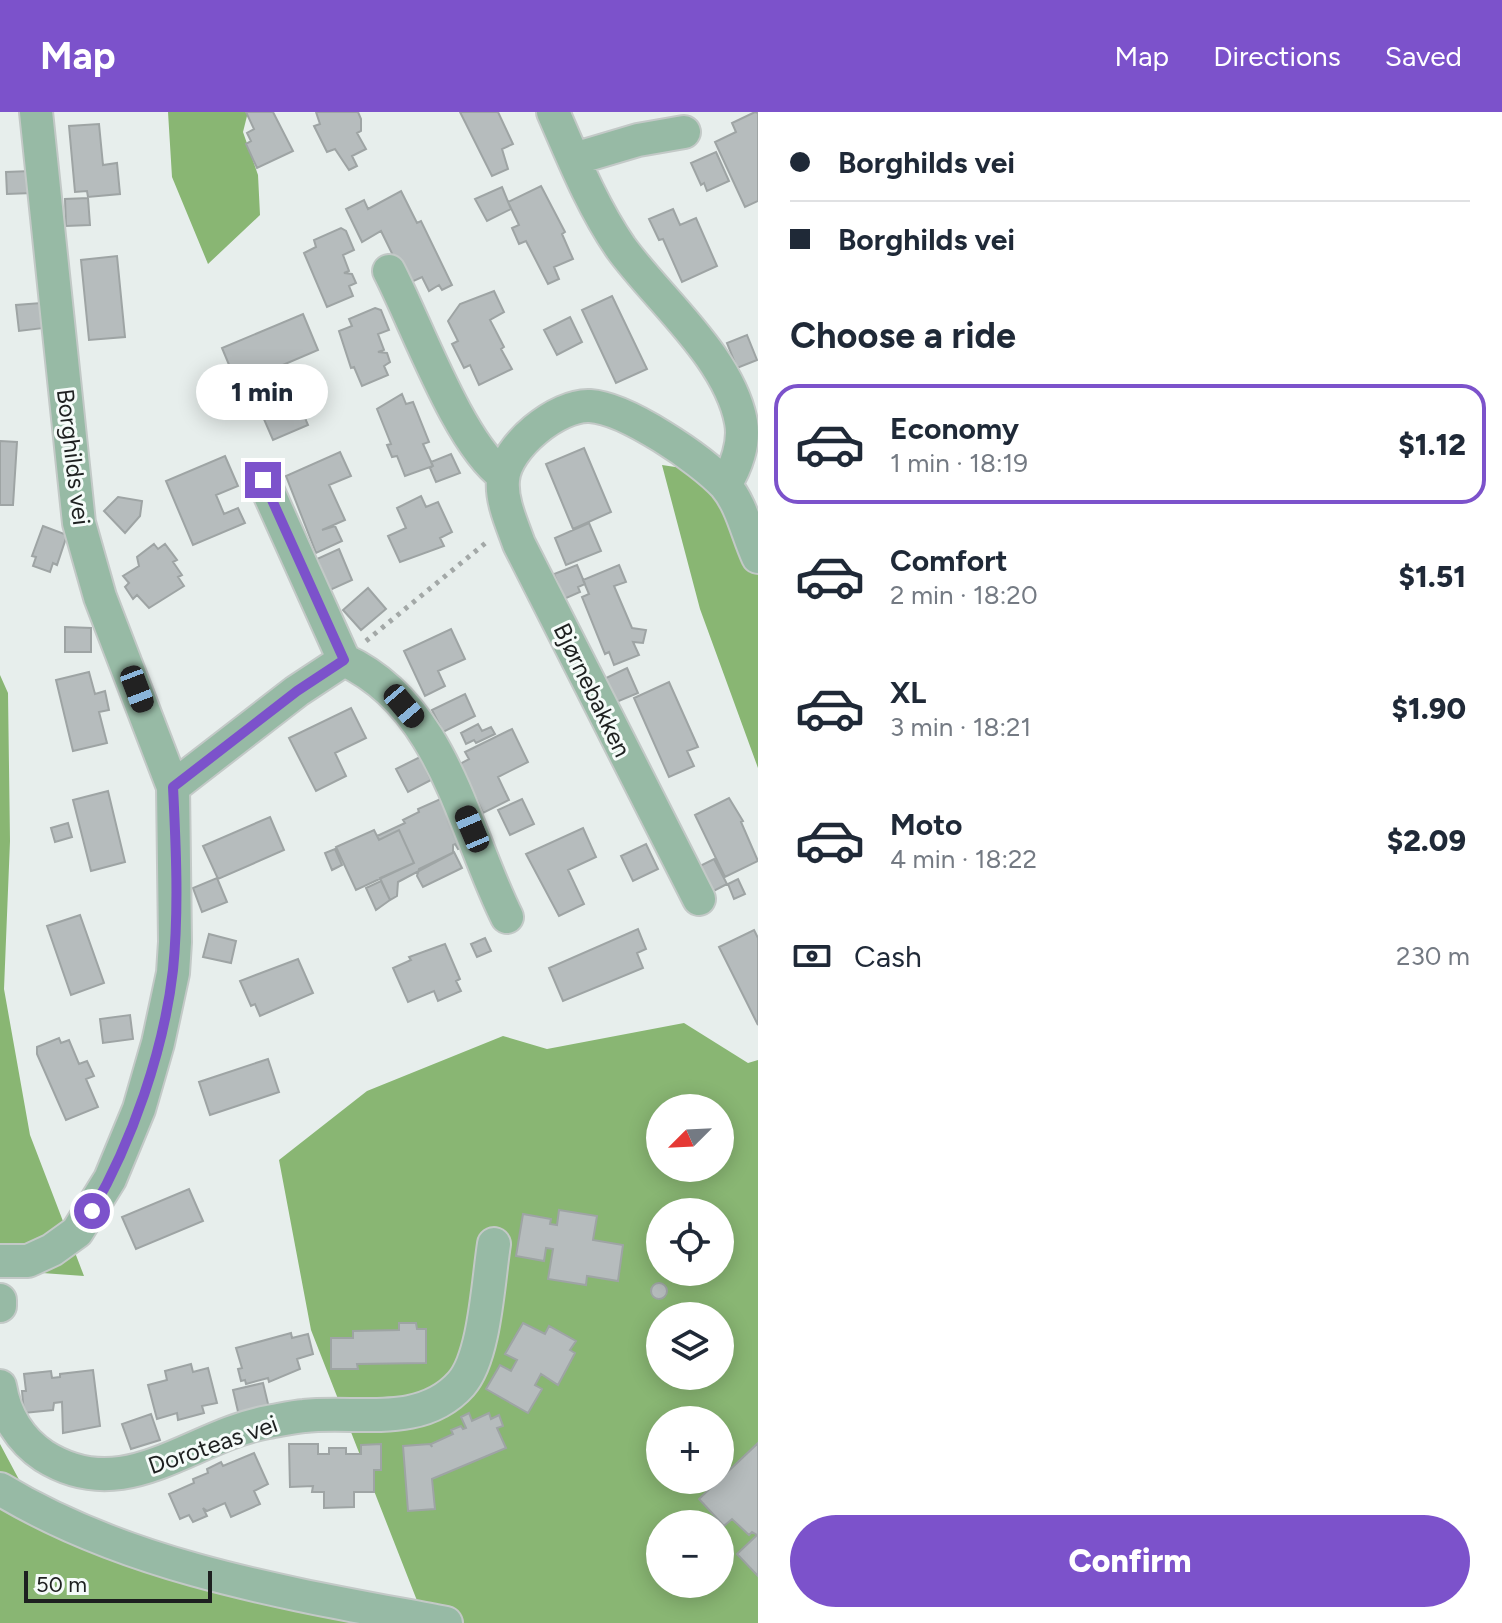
<!DOCTYPE html>
<html lang="en">
<head>
<meta charset="utf-8">
<style>
	body { margin:0; font-family:Figtree,sans-serif; background:#f6f6f7; color:#1f2937; height:100vh; display:flex; flex-direction:column; font-size:30px; white-space:nowrap }
	* { box-sizing:border-box; margin:0 }
	p { font-size:26px; color:#747a83 }
	.icon { flex:none; width:44px; height:44px; fill:none; stroke:currentColor; stroke-width:2; stroke-linecap:round; stroke-linejoin:round }
	.map { position:relative; flex:1; overflow:hidden }
	.details { display:flex; flex-direction:column; background:#fff; width:744px }
	.details>* { flex:none }
	.guide { display:grid; align-content:center; height:176px; padding:0 32px; background:#fff }
	.needle { width:52px; rotate:246deg }
	.buttons { position:absolute; left:646px; top:982px; display:grid; gap:16px }
	.buttons a { display:grid; place-items:center; width:88px; height:88px; border-radius:50%; background:#fff; box-shadow:0 4px 20px #0003; font-size:40px }
	.scale { position:absolute; left:24px; bottom:20px; width:188px; box-sizing:border-box; padding-left:8px; border:4px solid #1e2020; border-top:0; font-size:22px; line-height:28px; white-space:nowrap; color:#1e2020; -webkit-text-stroke:6px #f5fbf9; paint-order:stroke }
	.end { position:absolute; width:36px; height:36px; margin:-18px; border:10px solid #7c52cb; background:#fff; box-shadow:0 0 0 4px #fff }
	.from { border-radius:50% }
	.bubble { position:absolute; height:56px; border-radius:28px; background:#fff; box-shadow:0 4px 20px #0003; font-size:26px; font-weight:800; line-height:56px; text-align:center }
	.car { position:absolute; width:24px; height:48px; margin:-24px -12px; border-radius:10px; box-shadow:0 0 6px 2px #0007; background:linear-gradient(#222 24%,#8ab4d8 0 40%,#222 0 76%,#8ab4d8 0 86%,#222 0) }
	.guide b { display:flex; align-items:center; gap:28px; height:76px; font-size:30px }
	.guide b+b { border-top:2px solid #e0e1e3 }
	.guide i { width:20px; height:20px; background:#1f2937 }
	ul { padding:0; list-style:none }
	li { display:flex; align-items:center; gap:24px; height:120px; margin:0 16px 12px; padding:0 16px; border:4px solid transparent; border-radius:24px }
	li div { flex:1 }
	li b { display:block; font-size:30px }
	li em { font-style:normal; font-weight:800 }
	li.current { border-color:#7c52cb }
	li>.icon { width:72px; height:72px; stroke-width:1.5 }
	h2 { padding:0 32px; font-size:36px; line-height:96px }
	.pay { display:flex; align-items:center; gap:20px; height:88px; padding:0 32px; font-size:30px }
	.pay p { margin-inline-start:auto }
	.button { display:flex; gap:16px; margin-top:auto; padding:16px 32px }
	.button a { flex:1; height:92px; border-radius:48px; background:#7c52cb; color:#fff; font-size:32px; font-weight:800; line-height:92px; text-align:center }
	header { display:flex; align-items:center; gap:48px; box-sizing:border-box; height:112px; padding:0 40px; background:#7c52cb; color:#fff }
	header strong { font-size:38px }
	nav { display:flex; gap:44px; margin-inline-start:auto; font-size:28px }
	main { display:flex; flex:1; min-height:0 }
	.map>svg:first-child { display:block }
	.forest { fill:#89b673; fill-rule:evenodd }
	.building { fill:#b6bcbd; stroke:#9ea4a4; stroke-width:2 }
	.lines { fill:none; stroke-linecap:round; stroke-linejoin:round }
	.minor-casing { stroke:#c3c9c7; stroke-width:36 }
	.path { stroke:#a3a8a7; stroke-width:5; stroke-dasharray:4 6; stroke-linecap:butt }
	.minor { stroke:#97baa5; stroke-width:32 }
	.route { stroke:#7c52cb; stroke-width:10 }
	.labels { text-anchor:middle; stroke-width:6; stroke-linejoin:round; paint-order:stroke }
	.street-label { font-size:24px; fill:#1e2020; stroke:#f5fbf9 }
</style>
</head>
<body>
<header>
<strong>Map</strong>
<nav><a>Map</a><a>Directions</a><a>Saved</a></nav>
</header>
<main>
<div class="map">
<svg width="758" height="1511" viewBox="0 0 758 1511">
	<rect width="100%" height="100%" fill="#e7eeec"/>
	<path class="forest" d="M 168,0 L 248,0 L 243,20 L 258,63 L 260,103 L 208,152 L 172,65 Z
		M 662,353 L 702,359 L 758,448 L 758,656 L 700,497 Z
		M 0,563 L 8,581 L 10,729 L 4,877 L 30,1023 L 84,1164 L 0,1158 Z
		M 684,911 L 748,951 L 758,948 L 758,1511 L 0,1511 L 0,1332 L 40,1407 L 425,1509 L 311,1218 L 279,1048 L 367,979 L 503,924 L 547,937 ZM 660,996 L 720,996 L 720,1056 L 660,1056 ZM 660,1100 L 720,1100 L 720,1160 L 660,1160 ZM 660,1204 L 720,1204 L 720,1264 L 660,1264 ZM 660,1308 L 720,1308 L 720,1368 L 660,1368 ZM 660,1412 L 720,1412 L 720,1472 L 660,1472 Z"/>
	<path class="building" d="M 246,0 L 273,0 L 293,39 L 257,56 L 246,32 L 251,29 L 247,21 L 254,17 Z
		M 316,0 L 358,0 L 361,7 L 361,19 L 357,21 L 366,37 L 352,44 L 357,54 L 349,58 L 335,37 L 327,40 L 314,14 L 320,12 Z
		M 460,0 L 498,0 L 513,32 L 502,37 L 508,57 L 492,64 Z
		M 755,0 L 758,1 L 758,89 L 745,95 L 715,30 L 736,20 L 732,11 Z
		M 99,12 L 103,53 L 117,51 L 120,82 L 88,85 L 87,79 L 75,80 L 69,14 Z
		M 716,40 L 729,69 L 707,79 L 704,71 L 701,73 L 691,51 Z
		M 31,59 L 32,81 L 7,82 L 6,60 Z
		M 541,74 L 565,120 L 562,122 L 573,147 L 554,155 L 559,167 L 548,172 L 526,129 L 519,132 L 512,116 L 519,113 L 508,90 Z
		M 502,75 L 511,97 L 487,109 L 475,87 Z
		M 401,79 L 417,111 L 421,109 L 452,173 L 442,178 L 439,173 L 429,179 L 422,165 L 407,172 L 381,119 L 362,130 L 346,97 L 364,88 L 368,97 Z
		M 88,86 L 90,113 L 66,114 L 65,87 Z
		M 673,97 L 680,113 L 696,106 L 717,154 L 682,170 L 663,127 L 659,128 L 649,107 Z
		M 341,116 L 346,119 L 354,138 L 343,143 L 349,159 L 344,161 L 352,162 L 356,171 L 349,174 L 353,184 L 327,195 L 304,141 L 316,135 L 314,128 Z
		M 117,144 L 125,225 L 89,228 L 81,148 Z
		M 494,179 L 504,200 L 490,208 L 504,235 L 501,237 L 512,257 L 479,273 L 470,253 L 464,256 L 452,232 L 458,229 L 448,209 L 460,192 Z
		M 612,184 L 647,257 L 616,271 L 582,198 Z
		M 41,191 L 44,216 L 19,219 L 16,193 Z
		M 375,196 L 381,198 L 389,218 L 378,222 L 384,238 L 378,240 L 387,241 L 390,250 L 384,254 L 388,263 L 362,274 L 354,255 L 351,256 L 339,219 L 352,214 L 349,207 Z
		M 303,202 L 318,238 L 278,255 L 283,265 L 287,264 L 308,313 L 273,328 L 247,268 L 237,272 L 222,236 Z
		M 570,205 L 582,230 L 557,243 L 544,218 Z
		M 747,223 L 757,248 L 737,256 L 727,231 Z
		M 402,282 L 406,292 L 413,290 L 429,330 L 423,332 L 433,354 L 405,364 L 397,344 L 392,345 L 387,333 L 391,332 L 377,297 Z
		M 0,329 L 17,330 L 13,393 L 0,393 Z
		M 584,336 L 611,400 L 573,417 L 546,352 Z
		M 340,340 L 351,364 L 329,373 L 345,408 L 322,418 L 335,414 L 342,429 L 316,441 L 286,364 Z
		M 451,342 L 460,361 L 436,370 L 430,356 L 433,354 L 431,350 Z
		M 225,344 L 238,374 L 216,383 L 224,402 L 238,396 L 245,411 L 193,433 L 166,369 Z
		M 421,384 L 426,395 L 438,390 L 452,420 L 440,426 L 444,434 L 400,450 L 388,424 L 406,416 L 397,396 Z
		M 118,385 L 142,389 L 140,404 L 125,421 L 104,399 Z
		M 589,411 L 601,439 L 566,453 L 555,426 Z
		M 43,414 L 67,423 L 57,453 L 53,451 L 50,460 L 33,454 L 36,445 L 32,444 Z
		M 154,432 L 158,437 L 165,432 L 177,448 L 173,450 L 182,463 L 178,465 L 184,474 L 149,496 L 137,483 L 133,487 L 125,475 L 129,471 L 123,464 L 139,454 L 137,445 Z
		M 339,437 L 352,468 L 330,478 L 317,447 Z
		M 577,453 L 585,472 L 578,475 L 580,480 L 564,487 L 554,462 Z
		M 619,453 L 626,470 L 614,474 L 632,516 L 646,518 L 643,531 L 633,530 L 639,543 L 614,553 L 609,540 L 605,542 L 582,485 L 589,482 L 583,468 Z
		M 368,476 L 386,497 L 361,518 L 343,498 Z
		M 65,515 L 91,516 L 91,540 L 65,540 Z
		M 451,517 L 465,547 L 438,559 L 445,574 L 425,584 L 404,539 Z
		M 627,556 L 638,581 L 614,591 L 604,567 Z
		M 89,560 L 95,582 L 105,579 L 109,598 L 99,600 L 107,631 L 73,639 L 56,568 Z
		M 669,570 L 698,635 L 687,639 L 694,654 L 669,665 L 634,586 Z
		M 465,582 L 475,604 L 443,620 L 432,598 Z
		M 351,596 L 366,626 L 335,641 L 346,664 L 316,679 L 289,626 Z
		M 478,612 L 482,619 L 491,615 L 495,622 L 476,631 L 474,628 L 466,632 L 461,621 Z
		M 512,617 L 528,650 L 498,665 L 509,688 L 483,701 L 460,652 L 469,647 L 465,640 Z
		M 420,645 L 431,668 L 408,680 L 396,657 Z
		M 108,679 L 125,750 L 91,759 L 73,688 Z
		M 445,685 L 468,733 L 458,737 L 455,732 L 453,733 L 453,741 L 398,770 L 397,784 L 390,788 L 380,766 L 414,751 L 399,718 L 379,728 L 377,724 L 405,711 L 403,708 L 419,700 L 418,697 Z
		M 729,686 L 743,709 L 741,710 L 758,749 L 725,765 L 695,703 Z
		M 522,687 L 534,712 L 510,723 L 498,698 Z
		M 270,705 L 284,738 L 218,767 L 203,734 Z
		M 68,711 L 72,725 L 55,730 L 51,716 Z
		M 583,716 L 596,745 L 568,758 L 584,792 L 559,804 L 526,742 Z
		M 374,718 L 379,728 L 399,718 L 414,751 L 356,778 L 336,735 Z
		M 646,732 L 658,757 L 633,769 L 621,744 Z
		M 335,737 L 342,753 L 332,758 L 325,741 Z
		M 454,740 L 462,756 L 423,775 L 417,764 L 419,757 Z
		M 714,747 L 727,772 L 706,783 L 694,757 Z
		M 217,766 L 227,790 L 202,800 L 193,776 Z
		M 738,767 L 745,782 L 734,787 L 728,772 Z
		M 381,769 L 390,788 L 376,798 L 366,776 Z
		M 80,803 L 104,871 L 71,883 L 47,814 Z
		M 638,817 L 646,837 L 637,841 L 643,856 L 563,889 L 549,856 Z
		M 754,818 L 758,826 L 758,913 L 719,835 Z
		M 209,822 L 236,829 L 231,851 L 203,845 Z
		M 485,826 L 491,839 L 477,845 L 471,832 Z
		M 445,832 L 460,867 L 456,869 L 461,879 L 438,889 L 434,879 L 408,890 L 393,856 L 411,848 L 409,845 Z
		M 298,847 L 313,881 L 260,904 L 255,892 L 251,894 L 240,869 Z
		M 130,903 L 133,927 L 103,931 L 100,907 Z
		M 59,926 L 61,931 L 69,928 L 79,952 L 87,949 L 94,964 L 86,967 L 98,995 L 66,1008 L 37,942 L 37,935 Z
		M 268,947 L 279,980 L 210,1003 L 199,970 Z
		M 189,1077 L 203,1109 L 136,1137 L 122,1105 Z
		M 559,1098 L 597,1104 L 593,1128 L 623,1133 L 618,1169 L 587,1164 L 586,1173 L 548,1167 L 553,1137 L 546,1136 L 544,1149 L 516,1144 L 523,1102 L 551,1107 L 550,1112 L 557,1113 Z
		M651 1179a8 8 0 1 1 16 0a8 8 0 1 1-16 0Z
		M 399,1211 L 416,1211 L 417,1217 L 426,1217 L 426,1251 L 357,1252 L 358,1257 L 331,1257 L 331,1226 L 353,1226 L 353,1219 L 399,1218 Z
		M 523,1211 L 545,1222 L 549,1214 L 576,1229 L 570,1238 L 575,1241 L 558,1273 L 541,1262 L 535,1273 L 542,1277 L 528,1301 L 486,1277 L 500,1253 L 511,1259 L 517,1248 L 505,1242 Z
		M 291,1221 L 292,1226 L 308,1222 L 313,1242 L 297,1247 L 300,1257 L 269,1270 L 268,1266 L 246,1272 L 245,1268 L 241,1269 L 238,1257 L 242,1256 L 236,1236 Z
		M 191,1252 L 193,1260 L 208,1256 L 217,1291 L 202,1294 L 204,1301 L 178,1308 L 177,1301 L 157,1307 L 148,1273 L 167,1268 L 165,1259 Z
		M 93,1258 L 100,1314 L 63,1321 L 62,1290 L 54,1291 L 53,1298 L 24,1301 L 22,1279 L 26,1279 L 24,1262 L 51,1259 L 52,1266 L 60,1265 L 60,1262 Z
		M 263,1271 L 269,1296 L 239,1304 L 233,1278 Z
		M 469,1301 L 472,1309 L 489,1301 L 491,1307 L 499,1303 L 503,1314 L 497,1316 L 506,1336 L 432,1367 L 435,1397 L 408,1399 L 403,1334 L 430,1332 L 432,1335 L 431,1332 L 453,1322 L 451,1318 L 461,1314 L 463,1317 L 466,1316 L 461,1305 Z
		M 151,1302 L 160,1328 L 131,1337 L 122,1312 Z
		M 758,1331 L 758,1464 L 737,1442 L 757,1423 L 752,1420 L 749,1423 L 732,1407 L 724,1414 L 699,1387 Z
		M 289,1332 L 318,1332 L 318,1342 L 329,1342 L 329,1336 L 346,1336 L 346,1342 L 361,1342 L 361,1333 L 381,1332 L 381,1358 L 374,1358 L 374,1380 L 354,1380 L 354,1395 L 324,1396 L 324,1380 L 312,1380 L 313,1374 L 290,1375 Z
		M 254,1341 L 268,1372 L 254,1379 L 260,1392 L 231,1405 L 225,1391 L 207,1399 L 203,1396 L 207,1404 L 193,1410 L 189,1403 L 180,1407 L 169,1382 L 194,1371 L 193,1367 L 208,1361 L 207,1357 L 221,1350 L 223,1354 Z"/>
	<g class="lines">
		<defs>
			<path id="minor" d="M 553,0 C 573,46 592,94 621,136 C 658,187 729,245 741,310 C 745,331 736,355 725,373
				M 574,47 L 638,28 L 684,20
				M 389,159 C 416,211 459,332 503,363
				M 263,368 L 344,548
				M 173,675 L 297,579 L 344,548 C 444,594 463,717 507,805
				M 699,787 L 519,432 C 512,412 501,389 503,368 C 505,335 558,292 590,294 C 626,296 701,347 725,373 C 742,393 747,421 758,445
				M 0,1149 L 28,1149 L 52,1138 L 77,1120 L 110,1067 L 139,997 L 158,931 L 173,861 L 175,830 L 173,675 L 100,485 L 79,411 L 36,0
				M 0,1188 L 0,1194
				M 0,1274 C 5,1303 20,1328 44,1344 C 125,1395 190,1324 268,1310 C 280,1308 292,1305 304,1304 C 356,1298 421,1317 461,1272 C 485,1245 488,1170 494,1132
				M 0,1377 C 134,1458 294,1482 446,1511"/>
		</defs>
		<use href="#minor" class="minor-casing"/>
		<path class="path" d="M 366,529 L 488,429"/>
		<use href="#minor" class="minor"/>
	</g>
	<g class="lines">
		<path class="route" d="M 92,1099 C 132,1030 164,938 173,858 C 179,798 176,735 173,675 L 297,579 L 344,548 L 263,368"/>
	</g>
	<g class="labels">
		<g class="street-label">
			<text transform="translate(73 345) rotate(83)" y="8">Borghilds vei</text>
			<text transform="translate(592 578) rotate(64)" y="8">Bjørnebakken</text>
			<text transform="translate(213 1333) rotate(-19)" y="8">Doroteas vei</text>
		</g>
	</g>
</svg>
<div class="buttons">
<a><svg class="needle" viewBox="-14 -14 28 28"><path d="M0-13l5 13h-10z" fill="#e53935"/><path d="M0 13l5-13h-10z" fill="#747a83"/></svg></a>
<a><svg class="icon" aria-label="locate" viewBox="0 0 24 24"><circle cx="12" cy="12" r="6"/><path d="M12 2v4M12 18v4M2 12h4M18 12h4"/></svg></a>
<a><svg class="icon" aria-label="layers" viewBox="0 0 24 24"><path d="M12 4l9 5-9 5-9-5zM3 14l9 5 9-5"/></svg></a>
<a>+</a>
<a>−</a>
</div>
<div class="scale">50 m</div>
<i class="end from" style="left:92px;top:1099px"></i>
<i class="end" style="left:263px;top:368px"></i>
<div class="bubble" style="left:196px;top:252px;width:132px">1 min</div>
<i class="car" style="left:137px;top:577px;rotate:159deg"></i>
<i class="car" style="left:404px;top:594px;rotate:140deg"></i>
<i class="car" style="left:472px;top:717px;rotate:337deg"></i>
</div>
<section class="details">
<div class="guide">
<b><i class="from"></i>Borghilds vei</b>
<b><i></i>Borghilds vei</b>
</div>
<h2>Choose a ride</h2>
<ul>
<li class="current"><svg class="icon" aria-label="car" viewBox="0 0 24 24"><path d="M5 17H2v-5l4-1 3-4h7l3 4 3 1v5h-3M9 17h6M6 11h13"/><circle cx="7" cy="17" r="2"/><circle cx="17" cy="17" r="2"/></svg><div><b>Economy</b><p>1 min · 18:19</p></div><em>$1.12</em></li>
<li><svg class="icon" aria-label="car" viewBox="0 0 24 24"><path d="M5 17H2v-5l4-1 3-4h7l3 4 3 1v5h-3M9 17h6M6 11h13"/><circle cx="7" cy="17" r="2"/><circle cx="17" cy="17" r="2"/></svg><div><b>Comfort</b><p>2 min · 18:20</p></div><em>$1.51</em></li>
<li><svg class="icon" aria-label="car" viewBox="0 0 24 24"><path d="M5 17H2v-5l4-1 3-4h7l3 4 3 1v5h-3M9 17h6M6 11h13"/><circle cx="7" cy="17" r="2"/><circle cx="17" cy="17" r="2"/></svg><div><b>XL</b><p>3 min · 18:21</p></div><em>$1.90</em></li>
<li><svg class="icon" aria-label="car" viewBox="0 0 24 24"><path d="M5 17H2v-5l4-1 3-4h7l3 4 3 1v5h-3M9 17h6M6 11h13"/><circle cx="7" cy="17" r="2"/><circle cx="17" cy="17" r="2"/></svg><div><b>Moto</b><p>4 min · 18:22</p></div><em>$2.09</em></li>
</ul>
<div class="pay"><svg class="icon" aria-label="cash" viewBox="0 0 24 24"><path d="M3 7h18v10H3z"/><circle cx="12" cy="12" r="2"/></svg>Cash<p>230 m</p></div>
<div class="button"><a>Confirm</a></div>
</section>
</main>
</body>
</html>
